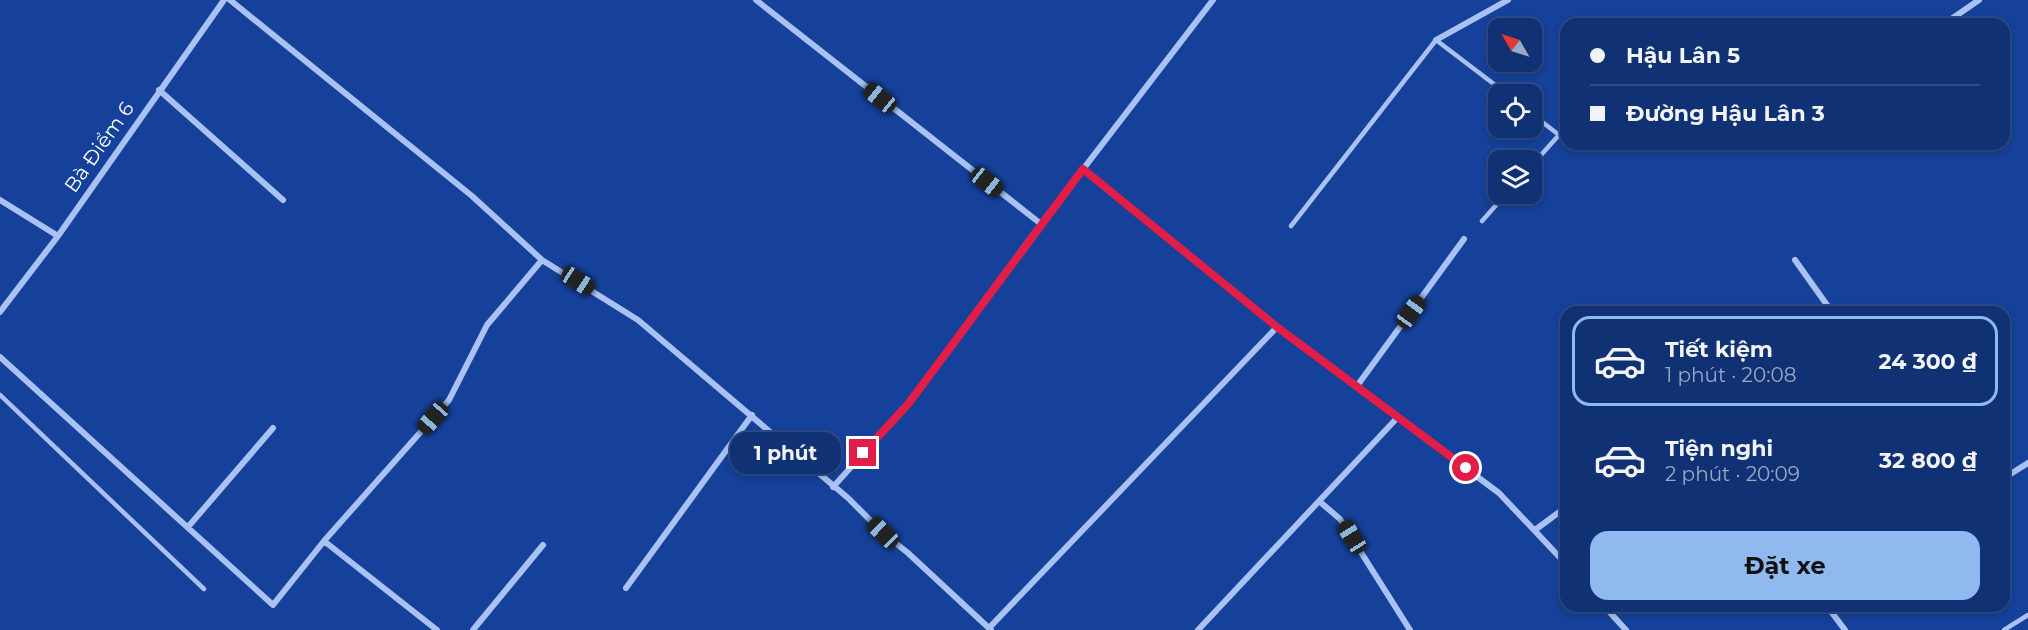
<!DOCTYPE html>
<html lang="vi">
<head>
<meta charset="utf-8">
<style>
	body { margin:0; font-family:Montserrat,sans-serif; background:#1e3d7c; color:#f1f3f6; height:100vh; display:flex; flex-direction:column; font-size:22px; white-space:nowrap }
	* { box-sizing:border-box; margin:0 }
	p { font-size:20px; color:#9ca9c5 }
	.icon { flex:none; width:33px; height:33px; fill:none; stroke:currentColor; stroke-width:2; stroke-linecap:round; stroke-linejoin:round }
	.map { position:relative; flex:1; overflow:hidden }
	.sheet { position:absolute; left:1560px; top:306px; width:450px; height:306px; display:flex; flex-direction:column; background:#103174; border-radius:18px; box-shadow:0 3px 9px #0003,0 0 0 2px #304c86 }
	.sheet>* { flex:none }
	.top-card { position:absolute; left:1560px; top:18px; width:450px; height:132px; border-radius:18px; box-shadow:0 3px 9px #0003,0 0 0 2px #304c86; display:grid; align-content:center; height:132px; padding:0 30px; background:#103174 }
	.needle { width:39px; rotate:309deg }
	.fabs { position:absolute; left:1488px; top:18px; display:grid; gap:12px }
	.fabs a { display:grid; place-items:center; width:54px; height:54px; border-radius:12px; background:#103174; box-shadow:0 3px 9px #0003,0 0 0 2px #304c86; font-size:30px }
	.end { position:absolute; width:27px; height:27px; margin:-14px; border:8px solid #e11d48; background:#fff; box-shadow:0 0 0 3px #fff }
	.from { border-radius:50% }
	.bubble { position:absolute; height:42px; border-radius:18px; background:#103174; box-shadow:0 3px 9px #0003,0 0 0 2px #304c86; font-size:20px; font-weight:700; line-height:42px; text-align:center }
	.car { position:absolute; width:18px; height:36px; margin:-18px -9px; border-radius:8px; box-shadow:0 0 4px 2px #0007; background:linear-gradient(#222 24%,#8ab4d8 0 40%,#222 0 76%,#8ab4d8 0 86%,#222 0) }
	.top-card b { display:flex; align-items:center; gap:21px; height:57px; font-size:22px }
	.top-card b+b { border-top:2px solid #304c86 }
	.top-card i { width:15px; height:15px; background:#f1f3f6 }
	ul { padding:10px 0 0; list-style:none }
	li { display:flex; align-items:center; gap:18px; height:90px; margin:0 12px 9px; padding:0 18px; border:3px solid transparent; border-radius:18px }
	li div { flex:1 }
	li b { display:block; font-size:22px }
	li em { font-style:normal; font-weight:700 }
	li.selected { border-color:#90b9f0 }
	li>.icon { width:54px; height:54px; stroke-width:1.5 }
	.cta { display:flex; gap:12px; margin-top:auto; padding:12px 30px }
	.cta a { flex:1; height:69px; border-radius:18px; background:#90b9f0; color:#111; font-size:24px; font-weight:700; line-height:69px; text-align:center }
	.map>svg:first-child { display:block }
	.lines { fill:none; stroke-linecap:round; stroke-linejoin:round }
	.service { stroke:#a9c2f3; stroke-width:4.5 }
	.minor { stroke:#a9c2f3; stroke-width:6 }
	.route { stroke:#e11d48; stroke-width:8 }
	.labels { text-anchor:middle; stroke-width:4.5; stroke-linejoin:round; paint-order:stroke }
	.street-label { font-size:20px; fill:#fff; stroke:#15419a }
</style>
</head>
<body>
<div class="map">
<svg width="2028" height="630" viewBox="0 0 2028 630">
	<rect width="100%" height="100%" fill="#15419a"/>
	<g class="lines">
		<path class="service" d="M 1532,114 L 1559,135 L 1532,165
			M 1482,221 L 1506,194
			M 1291,226 L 1436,40 L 1507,94
			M 0,395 L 204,589
			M 2004,630 L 2028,615"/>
		<path class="minor" d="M 230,0 L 472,196 L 542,260 L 638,320 L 848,498 L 883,533 L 908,553 L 991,630
			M 756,0 L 1041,224
			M 1944,24 L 1979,0
			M 1436,40 L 1508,0
			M 159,90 L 283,200
			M 1083,169 L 1277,327 L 1499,493 L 1566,564
			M 0,200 L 58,236
			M 1795,260 L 1832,312
			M 0,312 L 58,236 L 224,0
			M 0,357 L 273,605 L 324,541 L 449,400 L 487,325 L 542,260
			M 1357,386 L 1464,239
			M 2004,478 L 2028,463
			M 833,487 L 909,403 L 1041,224 L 1213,0
			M 1319,501 L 1340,519 L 1410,630
			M 188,527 L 273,428
			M 1535,530 L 1566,507
			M 324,541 L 437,630
			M 626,588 L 752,415
			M 1604,606 L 1626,630
			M 1827,606 L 1845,630
			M 989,628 L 1277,327
			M 473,630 L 543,545
			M 1198,630 L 1398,417"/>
	</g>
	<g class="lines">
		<path class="route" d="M 863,453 L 909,403 L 1083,169 L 1277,327 L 1466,468"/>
	</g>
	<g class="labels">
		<g class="street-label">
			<text transform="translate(99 147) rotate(-55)" y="7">Bà Điểm 6</text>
		</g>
	</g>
</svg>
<div class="fabs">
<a><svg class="needle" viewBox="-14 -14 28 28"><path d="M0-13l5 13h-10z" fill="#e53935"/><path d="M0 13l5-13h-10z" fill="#9ca9c5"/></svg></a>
<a><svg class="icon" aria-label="locate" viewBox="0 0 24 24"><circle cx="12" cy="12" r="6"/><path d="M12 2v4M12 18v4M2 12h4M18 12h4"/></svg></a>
<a><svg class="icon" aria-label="layers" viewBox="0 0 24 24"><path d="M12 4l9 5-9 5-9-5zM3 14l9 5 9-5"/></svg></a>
</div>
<i class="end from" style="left:1466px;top:468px"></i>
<i class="end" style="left:863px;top:453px"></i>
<div class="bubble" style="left:730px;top:432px;width:111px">1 phút</div>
<i class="car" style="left:880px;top:98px;rotate:309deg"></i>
<i class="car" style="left:987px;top:182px;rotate:128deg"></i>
<i class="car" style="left:578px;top:281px;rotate:123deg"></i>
<i class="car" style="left:1411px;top:312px;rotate:36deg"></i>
<i class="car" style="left:433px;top:418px;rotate:221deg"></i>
<i class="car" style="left:883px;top:533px;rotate:314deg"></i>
<i class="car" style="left:1352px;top:537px;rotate:328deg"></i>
<div class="top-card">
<b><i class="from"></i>Hậu Lân 5</b>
<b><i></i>Đường Hậu Lân 3</b>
</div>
<section class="sheet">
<ul>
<li class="selected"><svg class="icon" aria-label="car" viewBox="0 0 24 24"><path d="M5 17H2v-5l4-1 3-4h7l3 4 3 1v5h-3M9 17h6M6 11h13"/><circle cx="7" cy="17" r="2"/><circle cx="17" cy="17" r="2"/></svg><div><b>Tiết kiệm</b><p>1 phút · 20:08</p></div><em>24 300 ₫</em></li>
<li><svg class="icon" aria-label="car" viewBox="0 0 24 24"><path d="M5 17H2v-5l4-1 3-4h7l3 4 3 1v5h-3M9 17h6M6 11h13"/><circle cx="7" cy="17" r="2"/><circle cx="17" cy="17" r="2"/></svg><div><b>Tiện nghi</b><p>2 phút · 20:09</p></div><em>32 800 ₫</em></li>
</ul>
<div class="cta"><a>Đặt xe</a></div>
</section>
</div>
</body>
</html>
